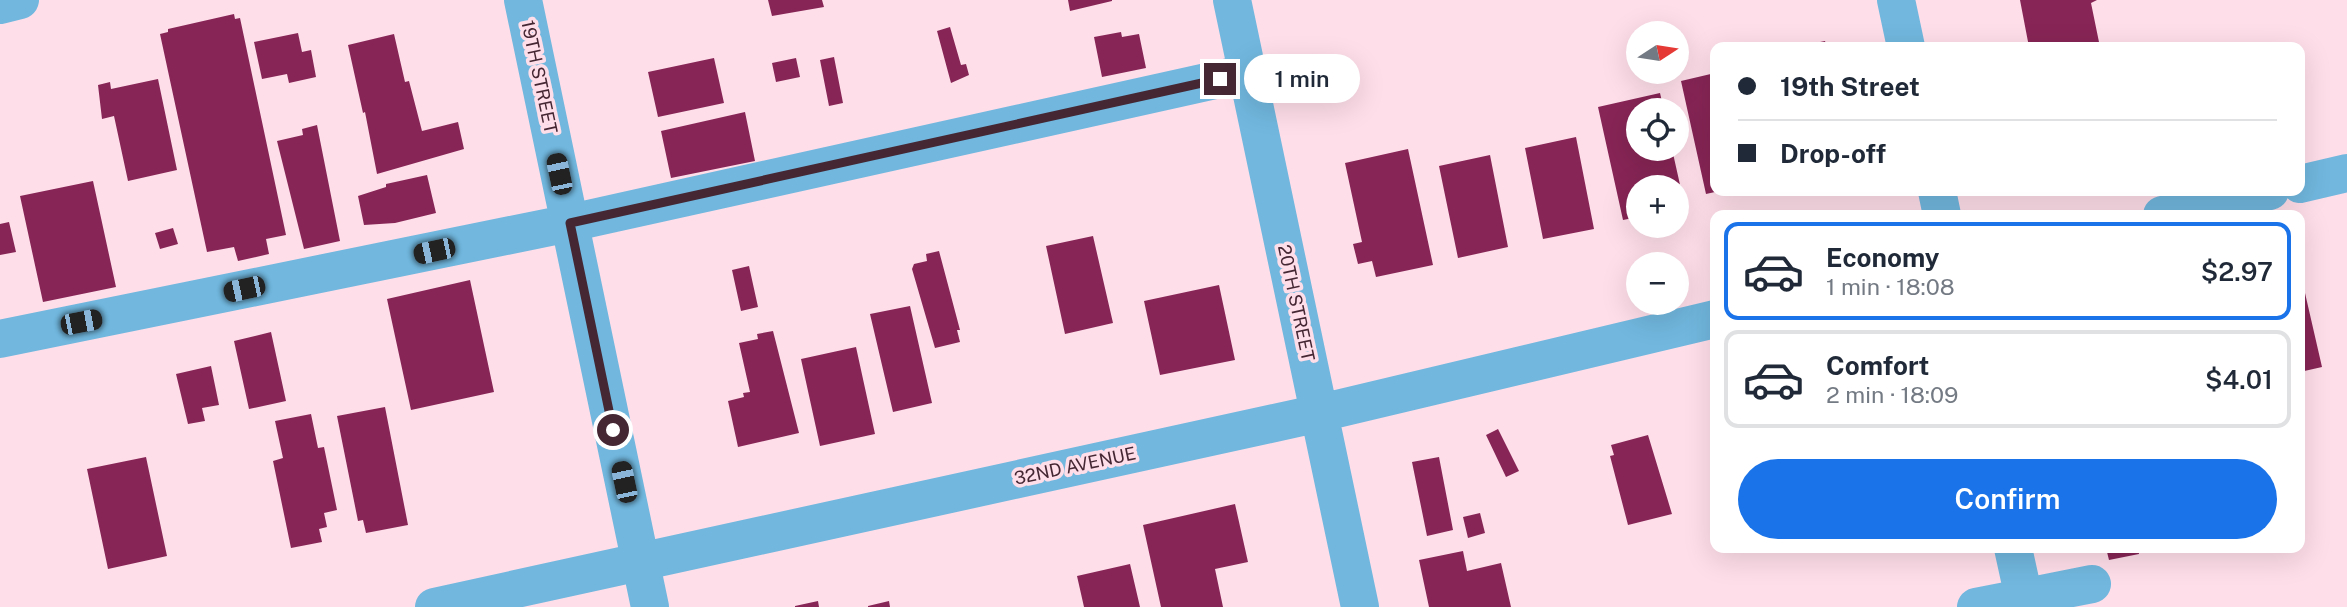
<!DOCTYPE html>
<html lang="en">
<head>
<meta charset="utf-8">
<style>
	body { margin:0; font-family:"Public Sans",sans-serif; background:#f2f2f3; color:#1f2937; height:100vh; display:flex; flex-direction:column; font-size:26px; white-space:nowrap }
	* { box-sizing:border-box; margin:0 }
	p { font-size:23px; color:#747a83 }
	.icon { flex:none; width:38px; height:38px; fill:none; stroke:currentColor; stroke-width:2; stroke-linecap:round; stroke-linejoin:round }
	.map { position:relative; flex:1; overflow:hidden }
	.drawer { position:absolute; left:1710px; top:210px; width:595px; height:343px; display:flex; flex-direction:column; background:#fff; border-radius:14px; box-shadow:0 7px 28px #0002 }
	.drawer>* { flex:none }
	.banner { position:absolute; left:1710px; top:42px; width:595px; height:154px; border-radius:14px; box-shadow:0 7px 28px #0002; display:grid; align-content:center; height:154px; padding:0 28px; background:#fff }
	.needle { width:46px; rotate:78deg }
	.fabs { position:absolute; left:1626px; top:21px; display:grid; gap:14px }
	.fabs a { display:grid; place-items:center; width:63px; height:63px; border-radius:50%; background:#fff; box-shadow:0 7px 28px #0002; font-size:35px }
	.end { position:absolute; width:32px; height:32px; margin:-16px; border:9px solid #452733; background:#fff; box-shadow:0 0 0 4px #fff }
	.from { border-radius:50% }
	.bubble { position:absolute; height:49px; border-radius:24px; background:#fff; box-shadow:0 7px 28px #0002; font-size:23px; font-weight:600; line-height:49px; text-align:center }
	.car { position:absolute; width:21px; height:42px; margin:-21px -10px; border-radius:9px; box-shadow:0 0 5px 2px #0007; background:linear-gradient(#222 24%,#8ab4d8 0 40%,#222 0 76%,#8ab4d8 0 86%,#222 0) }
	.banner b { display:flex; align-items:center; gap:24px; height:66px; font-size:26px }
	.banner b+b { border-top:2px solid #e0e1e3 }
	.banner i { width:18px; height:18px; background:#1f2937 }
	ul { padding:12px 0 0; list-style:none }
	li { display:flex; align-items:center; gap:21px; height:98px; margin:0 14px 10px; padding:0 14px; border:4px solid #e0e1e3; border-radius:14px }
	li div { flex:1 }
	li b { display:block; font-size:26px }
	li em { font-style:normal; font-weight:600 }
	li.active { border-color:#1a73e8 }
	li>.icon { width:63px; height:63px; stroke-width:1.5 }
	.action { display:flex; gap:14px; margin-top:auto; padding:14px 28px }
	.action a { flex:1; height:80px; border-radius:42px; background:#1a73e8; color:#fff; font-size:28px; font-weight:600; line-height:80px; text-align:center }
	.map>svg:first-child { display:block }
	.building { fill:#872556 }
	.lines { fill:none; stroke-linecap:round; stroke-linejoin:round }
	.minor { stroke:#71b7de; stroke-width:38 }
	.route { stroke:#452733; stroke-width:9 }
	.labels { text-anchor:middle; stroke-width:7; stroke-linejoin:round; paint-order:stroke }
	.street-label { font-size:18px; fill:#452733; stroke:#fedee9 }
</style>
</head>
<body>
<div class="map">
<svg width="2347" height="607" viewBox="0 0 2347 607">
	<rect width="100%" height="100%" fill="#fedee9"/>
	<path class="building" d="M 768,0 L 822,0 L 824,7 L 772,16 Z
		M 1068,0 L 1112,0 L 1112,1 L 1070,11 Z
		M 2020,0 L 2097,0 L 2091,3 L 2100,47 L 2029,47 Z
		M 234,14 L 235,19 L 240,18 L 286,235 L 266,239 L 269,254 L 238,261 L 234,247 L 207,252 L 160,34 L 168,32 L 168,29 Z
		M 950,27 L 961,65 L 966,64 L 969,75 L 951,83 L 937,31 Z
		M 1121,32 L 1122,37 L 1139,34 L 1146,68 L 1102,77 L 1094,37 Z
		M 298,33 L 302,52 L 311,50 L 316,77 L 289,83 L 287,74 L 262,79 L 254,42 Z
		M 394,34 L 405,82 L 409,81 L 422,131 L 458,122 L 464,149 L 377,174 L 365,112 L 363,113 L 348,45 Z
		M 1825,41 L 1827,47 L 1800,47 L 1800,46 Z
		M 834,57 L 843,103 L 829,106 L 820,60 Z
		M 714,58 L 724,103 L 658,117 L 648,72 Z
		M 796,58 L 800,77 L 776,82 L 772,63 Z
		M 1715,73 L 1715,192 L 1706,194 L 1681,81 Z
		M 158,79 L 177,170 L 128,181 L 114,116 L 102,119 L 98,85 L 110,82 L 111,89 Z
		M 1660,93 L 1664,110 L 1638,110 L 1638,149 L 1672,149 L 1685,207 L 1676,209 L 1676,187 L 1638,187 L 1638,217 L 1623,220 L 1598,107 Z
		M 745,112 L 755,161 L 671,178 L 661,131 Z
		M 317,125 L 340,241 L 304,249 L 277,141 L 303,135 L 302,129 Z
		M 1576,137 L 1594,229 L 1543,239 L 1525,148 Z
		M 1408,149 L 1433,265 L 1376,277 L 1372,261 L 1358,264 L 1353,244 L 1362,242 L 1345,163 Z
		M 1490,155 L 1508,247 L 1458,258 L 1439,166 Z
		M 427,175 L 436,213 L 395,223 L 364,225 L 358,196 L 386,187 L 386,184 Z
		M 93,181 L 116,287 L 43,302 L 20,196 Z
		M 9,222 L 16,252 L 0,255 L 0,224 Z
		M 173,228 L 178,244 L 160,249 L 155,233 Z
		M 1093,236 L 1113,323 L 1065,334 L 1046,246 Z
		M 939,251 L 960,330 L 957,330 L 960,342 L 935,348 L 912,269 L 914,264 L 927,261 L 926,254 Z
		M 749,266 L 758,307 L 741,311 L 732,270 Z
		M 470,280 L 494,392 L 411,410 L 387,299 Z
		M 1219,285 L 1235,360 L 1160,375 L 1144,301 Z
		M 2305,293 L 2322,367 L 2300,372 L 2300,294 Z
		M 910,306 L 932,403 L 893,412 L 870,314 Z
		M 773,331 L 799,433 L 738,447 L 728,401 L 744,397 L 743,393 L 750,392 L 739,343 L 758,339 L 757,334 Z
		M 271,332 L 286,401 L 249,409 L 234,341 Z
		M 856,347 L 875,434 L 820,446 L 801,359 Z
		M 211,366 L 219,405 L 202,408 L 205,421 L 188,424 L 176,374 Z
		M 385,407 L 408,525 L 366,533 L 363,520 L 358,521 L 337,416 Z
		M 311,414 L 318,448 L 324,447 L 337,510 L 324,513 L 327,527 L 319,529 L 322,542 L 291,548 L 273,461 L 283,458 L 275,421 Z
		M 1498,429 L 1519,471 L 1506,477 L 1486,435 Z
		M 1648,435 L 1672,514 L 1628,525 L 1610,456 L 1614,455 L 1611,445 Z
		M 146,457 L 167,556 L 108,569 L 87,469 Z
		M 1439,457 L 1453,530 L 1427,536 L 1412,462 Z
		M 1235,504 L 1248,562 L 1215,569 L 1223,607 L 1161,607 L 1143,525 Z
		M 1480,513 L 1485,533 L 1468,538 L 1463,517 Z
		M 2106,548 L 2138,548 L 2139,554 L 2109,560 Z
		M 1463,551 L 1467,571 L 1501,563 L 1511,607 L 1429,607 L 1419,560 Z
		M 1130,564 L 1140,607 L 1084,607 L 1077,576 Z
		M 818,601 L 819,607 L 795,607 L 795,606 Z
		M 889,601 L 890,607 L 868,607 L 868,606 Z"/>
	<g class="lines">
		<path class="minor" d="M 523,0 L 650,607
			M 1232,0 L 1360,607
			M 1896,0 L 1906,47
			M 0,5 L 20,0
			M 2300,184 L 2347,173
			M 1937,191 L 1942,215
			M 2162,215 L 2270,191
			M 0,339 L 570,223 L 1247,73
			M 2013,548 L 2026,607
			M 434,607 L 1320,413 L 1715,319
			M 1976,607 L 2092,584"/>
	</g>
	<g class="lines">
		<path class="route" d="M 613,430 L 570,223 L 1220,79"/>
	</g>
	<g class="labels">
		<g class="street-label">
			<text transform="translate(539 77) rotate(78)" y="6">19TH STREET</text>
			<text transform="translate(1296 303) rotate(78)" y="6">20TH STREET</text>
			<text transform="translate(1075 466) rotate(-12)" y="6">32ND AVENUE</text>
		</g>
	</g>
</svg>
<div class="fabs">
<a><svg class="needle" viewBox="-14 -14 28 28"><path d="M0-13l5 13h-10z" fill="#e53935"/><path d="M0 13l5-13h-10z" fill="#747a83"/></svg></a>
<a><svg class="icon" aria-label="locate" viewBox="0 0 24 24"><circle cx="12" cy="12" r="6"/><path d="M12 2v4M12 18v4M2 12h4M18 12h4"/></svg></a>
<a>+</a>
<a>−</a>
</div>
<i class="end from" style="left:613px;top:430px"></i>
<i class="end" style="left:1220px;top:79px"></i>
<div class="bubble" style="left:1244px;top:54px;width:116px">1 min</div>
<i class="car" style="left:559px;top:174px;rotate:348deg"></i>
<i class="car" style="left:434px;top:251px;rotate:258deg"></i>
<i class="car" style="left:244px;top:289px;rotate:258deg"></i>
<i class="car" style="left:81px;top:322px;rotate:79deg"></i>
<i class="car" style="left:624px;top:482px;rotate:348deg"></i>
<div class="banner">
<b><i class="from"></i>19th Street</b>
<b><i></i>Drop-off</b>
</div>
<section class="drawer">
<ul>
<li class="active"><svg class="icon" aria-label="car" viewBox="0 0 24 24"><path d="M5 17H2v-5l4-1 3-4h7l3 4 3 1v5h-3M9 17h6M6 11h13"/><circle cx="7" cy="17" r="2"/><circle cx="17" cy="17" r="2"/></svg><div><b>Economy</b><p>1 min · 18:08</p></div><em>$2.97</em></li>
<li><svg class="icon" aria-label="car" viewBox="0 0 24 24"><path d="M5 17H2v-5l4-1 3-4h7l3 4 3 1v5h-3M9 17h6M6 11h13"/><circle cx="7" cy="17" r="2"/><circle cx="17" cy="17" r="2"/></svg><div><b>Comfort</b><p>2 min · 18:09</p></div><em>$4.01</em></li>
</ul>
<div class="action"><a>Confirm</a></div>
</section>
</div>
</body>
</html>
